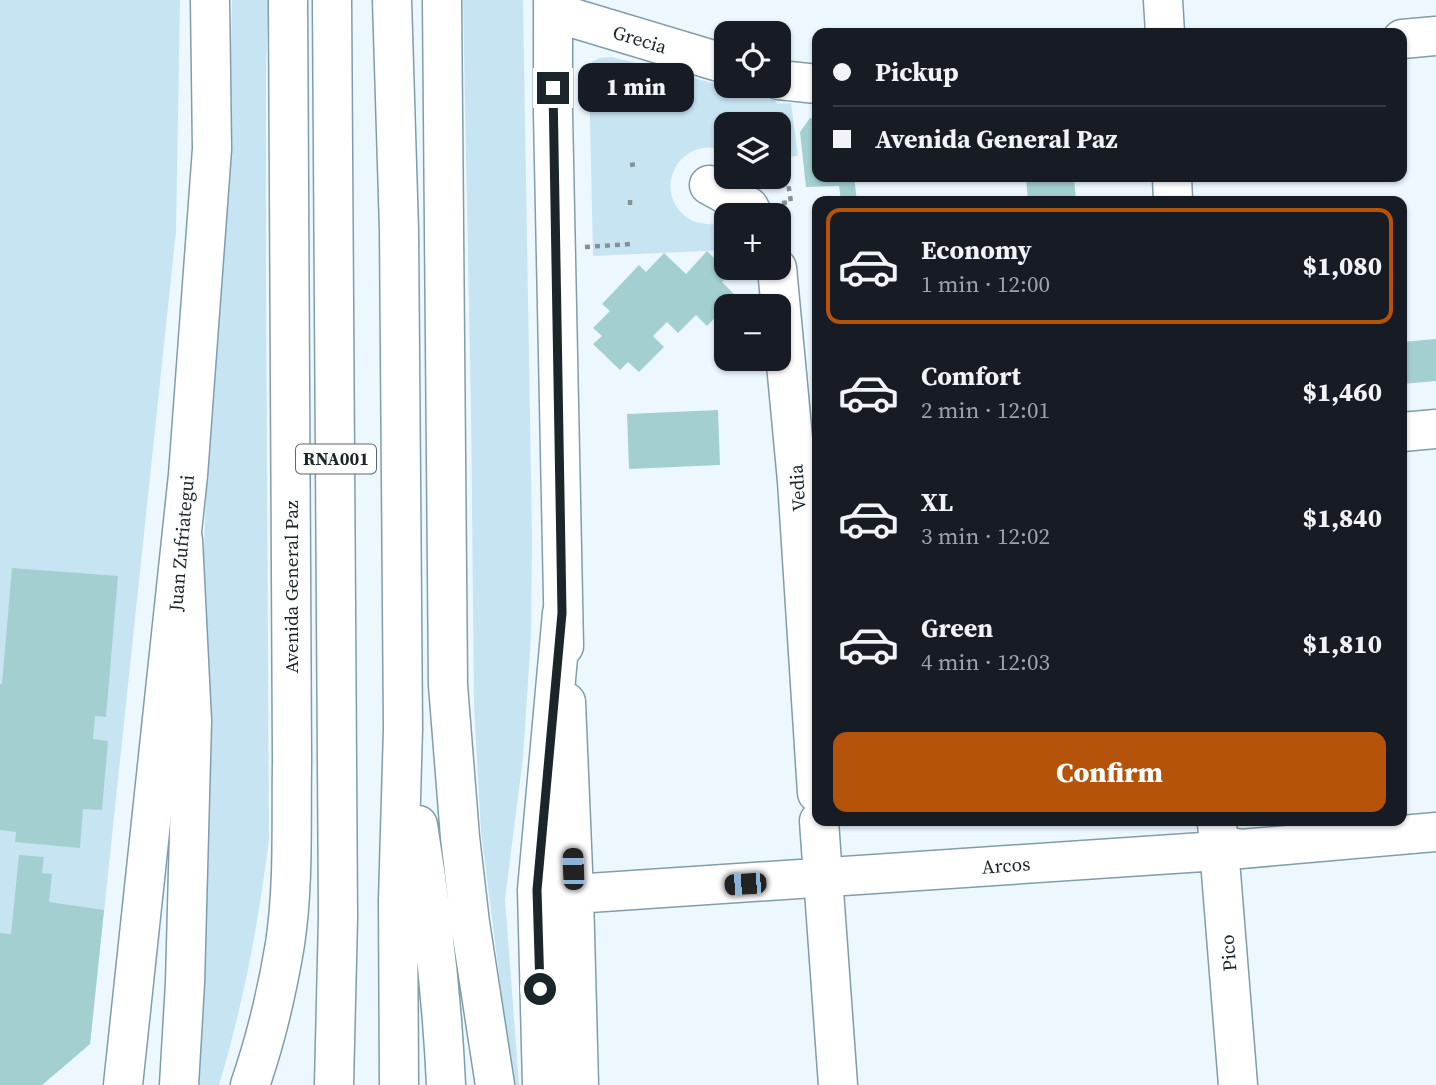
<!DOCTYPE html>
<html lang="en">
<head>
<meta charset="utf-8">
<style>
	body { margin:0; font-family:"Source Serif 4",serif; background:#242831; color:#f1f3f6; height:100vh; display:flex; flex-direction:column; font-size:26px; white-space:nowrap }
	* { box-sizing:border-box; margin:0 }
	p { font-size:23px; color:#9ea1a6 }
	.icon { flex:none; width:38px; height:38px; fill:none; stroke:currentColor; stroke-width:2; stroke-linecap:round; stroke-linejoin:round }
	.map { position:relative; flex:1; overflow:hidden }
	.details { position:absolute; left:812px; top:196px; width:595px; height:630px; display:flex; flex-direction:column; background:#171b24; border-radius:14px; box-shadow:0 2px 5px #0004 }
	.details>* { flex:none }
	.banner { position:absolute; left:812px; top:28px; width:595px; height:154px; border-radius:14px; box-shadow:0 2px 5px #0004; display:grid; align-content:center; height:154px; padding:0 21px; background:#171b24 }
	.buttons { position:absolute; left:714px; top:21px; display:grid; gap:14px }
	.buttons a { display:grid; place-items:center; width:77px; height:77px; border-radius:14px; background:#171b24; box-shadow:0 2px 5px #0004; font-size:35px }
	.end { position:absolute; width:32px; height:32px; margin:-16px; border:9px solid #1b262b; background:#fff; box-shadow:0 0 0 4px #fff }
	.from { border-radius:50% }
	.bubble { position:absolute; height:49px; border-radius:14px; background:#171b24; box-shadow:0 2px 5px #0004; font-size:23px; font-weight:800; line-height:49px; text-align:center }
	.car { position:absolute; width:21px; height:42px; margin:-21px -10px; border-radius:9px; box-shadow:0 0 5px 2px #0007; background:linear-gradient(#222 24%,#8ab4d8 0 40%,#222 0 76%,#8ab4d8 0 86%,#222 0) }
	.banner b { display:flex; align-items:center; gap:24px; height:66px; font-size:26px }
	.banner b+b { border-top:2px solid #363941 }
	.banner i { width:18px; height:18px; background:#f1f3f6 }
	ul { padding:12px 0 0; list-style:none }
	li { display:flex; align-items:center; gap:21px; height:116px; margin:0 14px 10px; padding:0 7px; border:4px solid transparent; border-radius:14px }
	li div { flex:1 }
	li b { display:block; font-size:26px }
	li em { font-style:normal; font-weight:800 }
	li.active { border-color:#b45309 }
	li>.icon { width:63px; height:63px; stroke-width:1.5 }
	.cta { display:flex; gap:14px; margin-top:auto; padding:14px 21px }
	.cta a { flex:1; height:80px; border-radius:14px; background:#b45309; color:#fff; font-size:28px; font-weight:800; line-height:80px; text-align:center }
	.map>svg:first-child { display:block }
	.green { fill:#c7e4f2 }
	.building { fill:#a4cfd1 }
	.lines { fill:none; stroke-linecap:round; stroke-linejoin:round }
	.minor-casing { stroke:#819daa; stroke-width:41 }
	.highway-casing { stroke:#819daa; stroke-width:41 }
	.path { stroke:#869196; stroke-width:4.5; stroke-dasharray:5 5; stroke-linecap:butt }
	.minor { stroke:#fff; stroke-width:38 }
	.highway { stroke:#fff; stroke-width:38 }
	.route { stroke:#1b262b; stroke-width:9 }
	.labels { text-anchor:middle; stroke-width:6; stroke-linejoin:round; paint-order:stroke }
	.shield { fill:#fff; stroke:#5f676b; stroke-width:2 }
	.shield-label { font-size:18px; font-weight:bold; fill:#1b262b }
	.street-label { font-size:19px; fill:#1b262b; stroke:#fff }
</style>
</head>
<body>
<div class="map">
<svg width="1436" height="1085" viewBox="0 0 1436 1085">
	<rect width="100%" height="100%" fill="#edf8fe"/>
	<path class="green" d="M 0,0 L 180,0 L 176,231 L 90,1044 L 42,1085 L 0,1085 Z
		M 232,0 L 269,0 L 266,66 L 266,284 L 269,839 C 258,926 244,1001 219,1085 L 195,1085 L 202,606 L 206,488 L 228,180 Z
		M 463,0 L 523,0 L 532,538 L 531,636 L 523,758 L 505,899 L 519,1085 L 513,1085 L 481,831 L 474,706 L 471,409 Z
		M 612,57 L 775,99 L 777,104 L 791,103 L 798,156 L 779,157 L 779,124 L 726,124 L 726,150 C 673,134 650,200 693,221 C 703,225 715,224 726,225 L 726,250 L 593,256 L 589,71 L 592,62 L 599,58 Z"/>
	<path class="building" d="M 810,118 L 817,118 L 817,177 L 854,177 L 857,201 L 841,201 L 839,186 L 806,187 L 800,132 Z
		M 1026,177 L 1074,177 L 1076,201 L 1028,201 Z
		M 707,251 L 730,274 L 722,282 L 736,296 L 707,326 L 696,315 L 678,333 L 667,322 L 653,336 L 664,347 L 639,372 L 628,362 L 620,370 L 593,344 L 602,336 L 593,328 L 610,311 L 602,304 L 639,265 L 646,272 L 664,253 L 686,274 Z
		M 1436,339 L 1436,381 L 1402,384 L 1402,342 Z
		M 718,410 L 720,465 L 629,469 L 627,414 Z
		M 12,568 L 118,576 L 106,717 L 95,716 L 93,739 L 108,741 L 102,810 L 83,809 L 80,848 L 15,842 L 16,832 L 0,830 L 0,684 L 2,684 Z
		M 19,855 L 44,857 L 42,873 L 52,874 L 49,902 L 104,910 L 90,1044 L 42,1085 L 0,1085 L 0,933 L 11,934 Z"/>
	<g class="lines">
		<defs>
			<path id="minor" d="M 553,0 L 553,113 L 564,646
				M 1163,0 L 1165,33
				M 553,12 L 726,64
				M 1402,39 L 1436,36
				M 779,80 L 817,84
				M 1172,177 L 1173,201
				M 709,185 L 749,207 L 753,215
				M 777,268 L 797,481 L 817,793
				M 1402,432 L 1436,429
				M 566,702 L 574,894 L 579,1085
				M 819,821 L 838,1085
				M 1217,823 L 1238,1085
				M 574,894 L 1203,852 L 1219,845 L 1241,849 L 1436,832
				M 123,1085 L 188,475 L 212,149 L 210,0"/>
			<path id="highway" d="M 332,0 L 338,917 L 334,1085
				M 392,0 L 399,230 L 403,729 L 398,900 L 399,1085
				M 442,0 L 448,685 L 460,837 L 470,923 L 495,1085
				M 418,825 C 432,911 442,997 446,1085
				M 179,1085 L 185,983 L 192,721 L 183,540
				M 250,1085 C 266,1039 277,992 285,944 C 294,884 291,821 292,761 L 288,0
				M 542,1085 L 537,890 L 562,613"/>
		</defs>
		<use href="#minor" class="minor-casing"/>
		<use href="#highway" class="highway-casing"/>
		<path class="path" d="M 781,112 L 781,129
			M 630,165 L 638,164
			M 630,200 L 630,209
			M 782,203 L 791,202 L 784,156
			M 585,247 L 631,244"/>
		<use href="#minor" class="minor"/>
		<use href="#highway" class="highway"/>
	</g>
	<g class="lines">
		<path class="route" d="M 540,989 L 537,890 L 562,613 L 553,88"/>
	</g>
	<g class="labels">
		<rect class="shield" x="296" y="444.5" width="80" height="29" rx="5"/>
		<g class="shield-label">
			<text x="336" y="465">RNA001</text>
		</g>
		<g class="street-label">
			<text transform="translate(640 39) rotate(17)" y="7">Grecia</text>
			<text transform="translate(797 488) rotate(-94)" y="7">Vedia</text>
			<text transform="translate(181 543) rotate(-85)" y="7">Juan Zufriategui</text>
			<text transform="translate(291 587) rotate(-90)" y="7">Avenida General Paz</text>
			<text transform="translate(1006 865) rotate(-4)" y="7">Arcos</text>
			<text transform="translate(1228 953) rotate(-95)" y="7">Pico</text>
		</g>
	</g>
</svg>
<div class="buttons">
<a><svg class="icon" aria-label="locate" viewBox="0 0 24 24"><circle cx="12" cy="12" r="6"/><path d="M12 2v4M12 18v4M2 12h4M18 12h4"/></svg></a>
<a><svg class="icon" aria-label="layers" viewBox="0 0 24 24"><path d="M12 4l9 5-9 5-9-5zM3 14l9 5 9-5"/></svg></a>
<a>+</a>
<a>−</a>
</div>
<i class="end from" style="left:540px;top:989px"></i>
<i class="end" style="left:553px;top:88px"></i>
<div class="bubble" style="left:578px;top:63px;width:116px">1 min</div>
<i class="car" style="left:573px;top:869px;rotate:358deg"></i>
<i class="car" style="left:745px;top:884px;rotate:266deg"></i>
<div class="banner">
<b><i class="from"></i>Pickup</b>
<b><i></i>Avenida General Paz</b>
</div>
<section class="details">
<ul>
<li class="active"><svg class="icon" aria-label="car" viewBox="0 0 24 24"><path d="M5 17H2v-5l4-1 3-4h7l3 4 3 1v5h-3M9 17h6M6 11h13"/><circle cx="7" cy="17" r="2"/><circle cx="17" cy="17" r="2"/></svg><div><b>Economy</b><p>1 min · 12:00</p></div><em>$1,080</em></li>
<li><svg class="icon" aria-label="car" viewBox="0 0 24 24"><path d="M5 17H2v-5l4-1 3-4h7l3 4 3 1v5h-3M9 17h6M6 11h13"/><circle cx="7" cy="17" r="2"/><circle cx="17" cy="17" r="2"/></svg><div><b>Comfort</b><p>2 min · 12:01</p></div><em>$1,460</em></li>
<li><svg class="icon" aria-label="car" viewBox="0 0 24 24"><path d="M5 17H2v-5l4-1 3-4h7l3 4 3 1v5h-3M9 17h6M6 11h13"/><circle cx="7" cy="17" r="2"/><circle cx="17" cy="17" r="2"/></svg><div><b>XL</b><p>3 min · 12:02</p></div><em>$1,840</em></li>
<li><svg class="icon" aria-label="car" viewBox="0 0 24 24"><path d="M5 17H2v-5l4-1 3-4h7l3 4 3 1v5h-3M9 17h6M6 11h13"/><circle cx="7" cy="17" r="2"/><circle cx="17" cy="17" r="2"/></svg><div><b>Green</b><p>4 min · 12:03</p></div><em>$1,810</em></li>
</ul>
<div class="cta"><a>Confirm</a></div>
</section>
</div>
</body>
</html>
